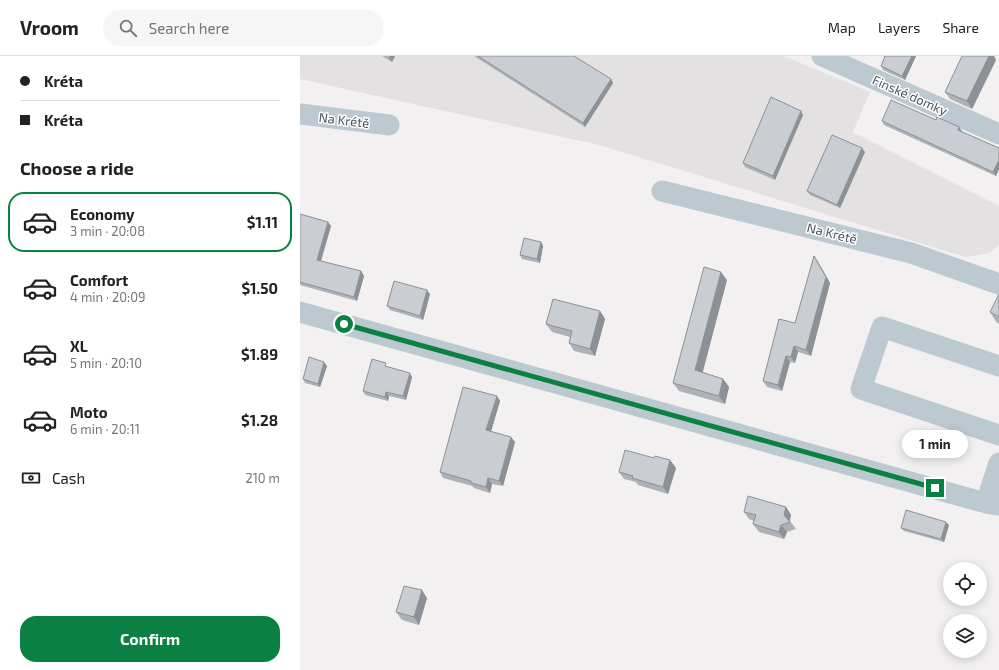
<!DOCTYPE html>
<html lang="en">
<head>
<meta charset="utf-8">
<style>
	body { margin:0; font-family:"Exo 2",sans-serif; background:#f6f6f6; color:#222; height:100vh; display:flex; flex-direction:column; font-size:15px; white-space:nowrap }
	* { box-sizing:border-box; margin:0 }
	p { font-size:13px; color:#767676 }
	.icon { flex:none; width:22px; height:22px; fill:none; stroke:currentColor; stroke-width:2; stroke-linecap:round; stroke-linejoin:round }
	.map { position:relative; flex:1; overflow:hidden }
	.sheet { display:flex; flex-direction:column; background:#fff; width:300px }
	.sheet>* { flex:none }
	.top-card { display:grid; align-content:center; height:88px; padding:0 20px; background:#fff }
	.fabs { position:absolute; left:643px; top:506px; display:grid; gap:8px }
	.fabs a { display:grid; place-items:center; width:44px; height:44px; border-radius:50%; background:#fff; box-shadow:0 2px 10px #0003; font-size:20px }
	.end { position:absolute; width:18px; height:18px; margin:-9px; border:5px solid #0b8043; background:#fff; box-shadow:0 0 0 2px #fff }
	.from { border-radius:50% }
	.bubble { position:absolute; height:28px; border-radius:14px; background:#fff; box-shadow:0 2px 10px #0003; font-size:13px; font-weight:700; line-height:28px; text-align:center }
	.top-card b { display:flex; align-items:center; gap:14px; height:38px; font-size:15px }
	.top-card b+b { border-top:1px solid #e0e0e0 }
	.top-card i { width:10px; height:10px; background:#222 }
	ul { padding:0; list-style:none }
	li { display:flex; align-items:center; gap:12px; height:60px; margin:0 8px 6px; padding:0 12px; border:2px solid transparent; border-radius:16px }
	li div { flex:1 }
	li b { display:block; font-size:15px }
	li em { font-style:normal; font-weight:700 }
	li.selected { border-color:#0b8043 }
	li>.icon { width:36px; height:36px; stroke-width:1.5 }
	h2 { padding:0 20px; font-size:18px; line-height:48px }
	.pay { display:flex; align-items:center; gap:10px; height:44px; padding:0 20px; font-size:15px }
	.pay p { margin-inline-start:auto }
	.action { display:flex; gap:8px; margin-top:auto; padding:8px 20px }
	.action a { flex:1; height:46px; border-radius:16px; background:#0b8043; color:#fff; font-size:16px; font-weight:700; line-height:46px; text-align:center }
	header { display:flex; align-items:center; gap:24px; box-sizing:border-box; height:56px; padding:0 20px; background:#fff; border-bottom:1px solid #e0e0e0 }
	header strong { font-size:19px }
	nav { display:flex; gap:22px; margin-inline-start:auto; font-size:14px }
	.search { width:280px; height:36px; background:#f6f6f6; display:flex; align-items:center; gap:10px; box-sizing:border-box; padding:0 14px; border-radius:16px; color:#767676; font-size:15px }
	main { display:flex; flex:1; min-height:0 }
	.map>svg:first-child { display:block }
	.education { fill:#e4e1e3 }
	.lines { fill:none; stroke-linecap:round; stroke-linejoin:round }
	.minor { stroke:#bdc9d1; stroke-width:21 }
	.wall { fill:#aeb1b5 }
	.shaded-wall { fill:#8d9094 }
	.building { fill:#caced3; stroke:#8d9094 }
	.route { stroke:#0b8043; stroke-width:5 }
	.labels { text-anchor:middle; stroke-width:3; stroke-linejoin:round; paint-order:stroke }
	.street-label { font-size:13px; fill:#475560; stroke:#fff }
</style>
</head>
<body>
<header>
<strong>Vroom</strong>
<div class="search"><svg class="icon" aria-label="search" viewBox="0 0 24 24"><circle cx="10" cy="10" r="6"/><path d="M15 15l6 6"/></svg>Search here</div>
<nav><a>Map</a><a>Layers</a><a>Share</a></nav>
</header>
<main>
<section class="sheet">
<div class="top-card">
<b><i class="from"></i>Kréta</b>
<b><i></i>Kréta</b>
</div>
<h2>Choose a ride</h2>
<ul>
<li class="selected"><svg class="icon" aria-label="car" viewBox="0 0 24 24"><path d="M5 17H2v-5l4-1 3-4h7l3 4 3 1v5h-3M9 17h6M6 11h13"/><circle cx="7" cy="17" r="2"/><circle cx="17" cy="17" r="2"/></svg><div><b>Economy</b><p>3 min · 20:08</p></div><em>$1.11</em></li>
<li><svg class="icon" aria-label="car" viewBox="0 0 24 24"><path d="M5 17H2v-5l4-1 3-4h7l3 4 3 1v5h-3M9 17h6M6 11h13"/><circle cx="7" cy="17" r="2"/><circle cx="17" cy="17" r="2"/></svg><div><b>Comfort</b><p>4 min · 20:09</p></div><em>$1.50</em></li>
<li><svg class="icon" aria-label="car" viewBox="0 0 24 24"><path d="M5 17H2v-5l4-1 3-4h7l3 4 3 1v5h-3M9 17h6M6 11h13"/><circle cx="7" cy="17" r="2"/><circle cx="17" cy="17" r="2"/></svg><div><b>XL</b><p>5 min · 20:10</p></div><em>$1.89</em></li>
<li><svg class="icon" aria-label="car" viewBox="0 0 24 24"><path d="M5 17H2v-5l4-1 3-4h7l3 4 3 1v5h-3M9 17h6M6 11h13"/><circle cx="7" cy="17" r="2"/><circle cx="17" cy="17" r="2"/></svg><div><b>Moto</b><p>6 min · 20:11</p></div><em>$1.28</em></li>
</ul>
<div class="pay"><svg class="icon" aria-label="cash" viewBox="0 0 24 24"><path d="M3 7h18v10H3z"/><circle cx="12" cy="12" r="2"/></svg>Cash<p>210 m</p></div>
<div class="action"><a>Confirm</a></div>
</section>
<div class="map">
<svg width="699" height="614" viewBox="0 0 699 614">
	<rect width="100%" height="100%" fill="#f3f0f1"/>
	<path class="education" d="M 0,0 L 484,0 L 570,36 L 553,76 L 699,150 L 699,189 L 690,197 L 666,201 L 299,89 L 0,23 Z"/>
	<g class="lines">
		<path class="minor" d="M 522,0 L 699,78
			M 0,58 L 89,69
			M 362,135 L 611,197 L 699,228
			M 0,256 L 686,447 L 699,449
			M 699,310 L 582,271 L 561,333 L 699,379
			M 686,447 L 699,407"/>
	</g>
	<path class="wall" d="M 82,0 L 95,0 L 92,6 Z
		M 174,0 L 274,0 L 311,23 L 313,27 L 285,71 Z
		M 585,0 L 616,0 L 605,24 L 583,14 L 581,10 Z
		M 689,0 L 694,0 L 696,4 L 672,53 L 650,43 L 645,36 Z
		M 501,55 L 503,59 L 475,124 L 445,111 L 443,107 Z
		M 636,64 L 662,75 L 662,76 L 699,92 L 699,113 L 696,120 L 584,69 L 582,65 Z
		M 565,96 L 540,152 L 510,139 L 507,135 Z
		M 0,158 L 31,170 L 21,205 L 61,215 L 64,220 L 57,245 L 0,229 Z
		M 241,186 L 243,190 L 240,207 L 222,203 L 220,199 Z
		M 514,200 L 518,206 L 530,227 L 511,300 L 498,296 L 495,307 L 490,306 L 482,335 L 467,331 L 463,325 L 495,267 Z
		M 427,224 L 402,316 L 423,323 L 429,331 L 425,348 L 379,335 L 373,327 Z
		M 130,238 L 123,264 L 90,254 L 87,250 Z
		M 300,255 L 305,263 L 295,300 L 274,295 L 269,287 L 270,281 L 252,276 L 246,268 Z
		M 690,256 L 699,261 L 699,268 L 697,267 Z
		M 27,310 L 20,331 L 5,327 L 3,323 Z
		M 88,311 L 112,321 L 106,344 L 89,340 L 88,345 L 65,339 L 63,335 Z
		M 197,340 L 200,345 L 191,375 L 215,386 L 203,430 L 192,428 L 190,437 L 174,432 L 172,430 L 143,422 L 140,416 Z
		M 354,402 L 370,404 L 376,412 L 368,438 L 338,429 L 336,426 L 324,423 L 319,416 Z
		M 486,451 L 491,459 L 490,465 L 496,473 L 487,476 L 484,483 L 459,476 L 453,468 L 454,465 L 449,463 L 444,456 Z
		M 649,469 L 644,486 L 604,475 L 601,472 Z
		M 127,542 L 119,569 L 102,564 L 96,556 Z"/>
	<path class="shaded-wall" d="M 90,0 L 95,0 L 92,6 L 89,2 Z
		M 612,0 L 616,0 L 605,24 L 602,20 Z
		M 689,0 L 694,0 L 696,4 L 672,53 L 667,45 Z
		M 311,23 L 313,27 L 285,71 L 283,67 Z
		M 501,55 L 503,59 L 475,124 L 473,120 Z
		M 659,71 L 662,75 L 661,78 L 658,74 Z
		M 562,92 L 565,96 L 540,152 L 537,149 Z
		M 699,104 L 699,113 L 696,120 L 693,116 Z
		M 28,166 L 31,170 L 20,208 L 17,204 Z
		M 241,186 L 243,190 L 240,207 L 237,203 Z
		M 514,200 L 518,206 L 530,227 L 511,300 L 506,294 Z
		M 61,215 L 64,220 L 57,245 L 54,241 Z
		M 421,216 L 427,224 L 401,323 L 395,314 Z
		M 127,234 L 130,238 L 123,264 L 120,260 Z
		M 300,255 L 305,263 L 295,300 L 290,293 Z
		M 494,290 L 498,296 L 495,307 L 491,301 Z
		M 486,300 L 490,306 L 482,335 L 478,329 Z
		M 24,306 L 27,310 L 20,331 L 18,328 Z
		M 110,317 L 112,321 L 106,344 L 103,340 Z
		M 423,323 L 429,331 L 425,348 L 419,340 Z
		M 86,336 L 89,340 L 88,345 L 85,341 Z
		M 197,340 L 200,345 L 190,379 L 186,374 Z
		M 211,381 L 215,386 L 203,430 L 199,425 Z
		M 370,404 L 376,412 L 368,438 L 363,431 Z
		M 188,422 L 192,428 L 190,437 L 186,431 Z
		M 486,451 L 491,459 L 489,466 L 484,459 Z
		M 646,466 L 649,469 L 644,486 L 641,483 Z
		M 481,469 L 487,476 L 484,483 L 479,476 Z
		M 122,534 L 127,542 L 119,569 L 114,561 Z"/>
	<path class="building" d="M 178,0 L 274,0 L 311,23 L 283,67 Z
		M 585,0 L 612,0 L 602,20 L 581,10 Z
		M 662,0 L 689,0 L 667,45 L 645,36 Z
		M 471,41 L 501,55 L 473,120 L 443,107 Z
		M 591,44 L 636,64 L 637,61 L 659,71 L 658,74 L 699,92 L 699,104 L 693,116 L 582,65 Z
		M 532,79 L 562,92 L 537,149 L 507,135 Z
		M 0,158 L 28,166 L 17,204 L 61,215 L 54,241 L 0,226 Z
		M 224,182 L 241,186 L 237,203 L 220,199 Z
		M 514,200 L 526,221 L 506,294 L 494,290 L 491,301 L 486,300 L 478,329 L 463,325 L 479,263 L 495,267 Z
		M 404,211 L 421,216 L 395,314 L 423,323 L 419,340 L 373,327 Z
		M 94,225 L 127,234 L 120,260 L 87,250 Z
		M 699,238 L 699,261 L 690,256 Z
		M 253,243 L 300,255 L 290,293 L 269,287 L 272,275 L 246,268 Z
		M 9,301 L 24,306 L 18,328 L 3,323 Z
		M 72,303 L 86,307 L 85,310 L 110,317 L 103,340 L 86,336 L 85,341 L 63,335 Z
		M 163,331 L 197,340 L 186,374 L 211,381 L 199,425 L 188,422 L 186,431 L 171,427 L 171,425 L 140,416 Z
		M 325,394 L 354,402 L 355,400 L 370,404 L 363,431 L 332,422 L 333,420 L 319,416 Z
		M 448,440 L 486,451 L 484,459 L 490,466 L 481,469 L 479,476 L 453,468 L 456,459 L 444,456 Z
		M 606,454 L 646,466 L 641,483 L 601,472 Z
		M 104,530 L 122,534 L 114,561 L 96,556 Z"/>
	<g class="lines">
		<path class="route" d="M 44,268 L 635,432"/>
	</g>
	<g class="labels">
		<g class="street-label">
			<text transform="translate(610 39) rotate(24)" y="5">Finské domky</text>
			<text transform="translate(44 64) rotate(7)" y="5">Na Krétě</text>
			<text transform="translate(532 177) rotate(14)" y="5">Na Krétě</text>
		</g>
	</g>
</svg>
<div class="fabs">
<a><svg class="icon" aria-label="locate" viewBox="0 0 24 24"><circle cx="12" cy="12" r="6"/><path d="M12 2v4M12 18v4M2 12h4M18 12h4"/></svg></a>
<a><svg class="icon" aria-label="layers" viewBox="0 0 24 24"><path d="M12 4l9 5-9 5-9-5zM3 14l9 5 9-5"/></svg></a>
</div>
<i class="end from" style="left:44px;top:268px"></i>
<i class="end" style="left:635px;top:432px"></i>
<div class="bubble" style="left:602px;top:374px;width:66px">1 min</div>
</div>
</main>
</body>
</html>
